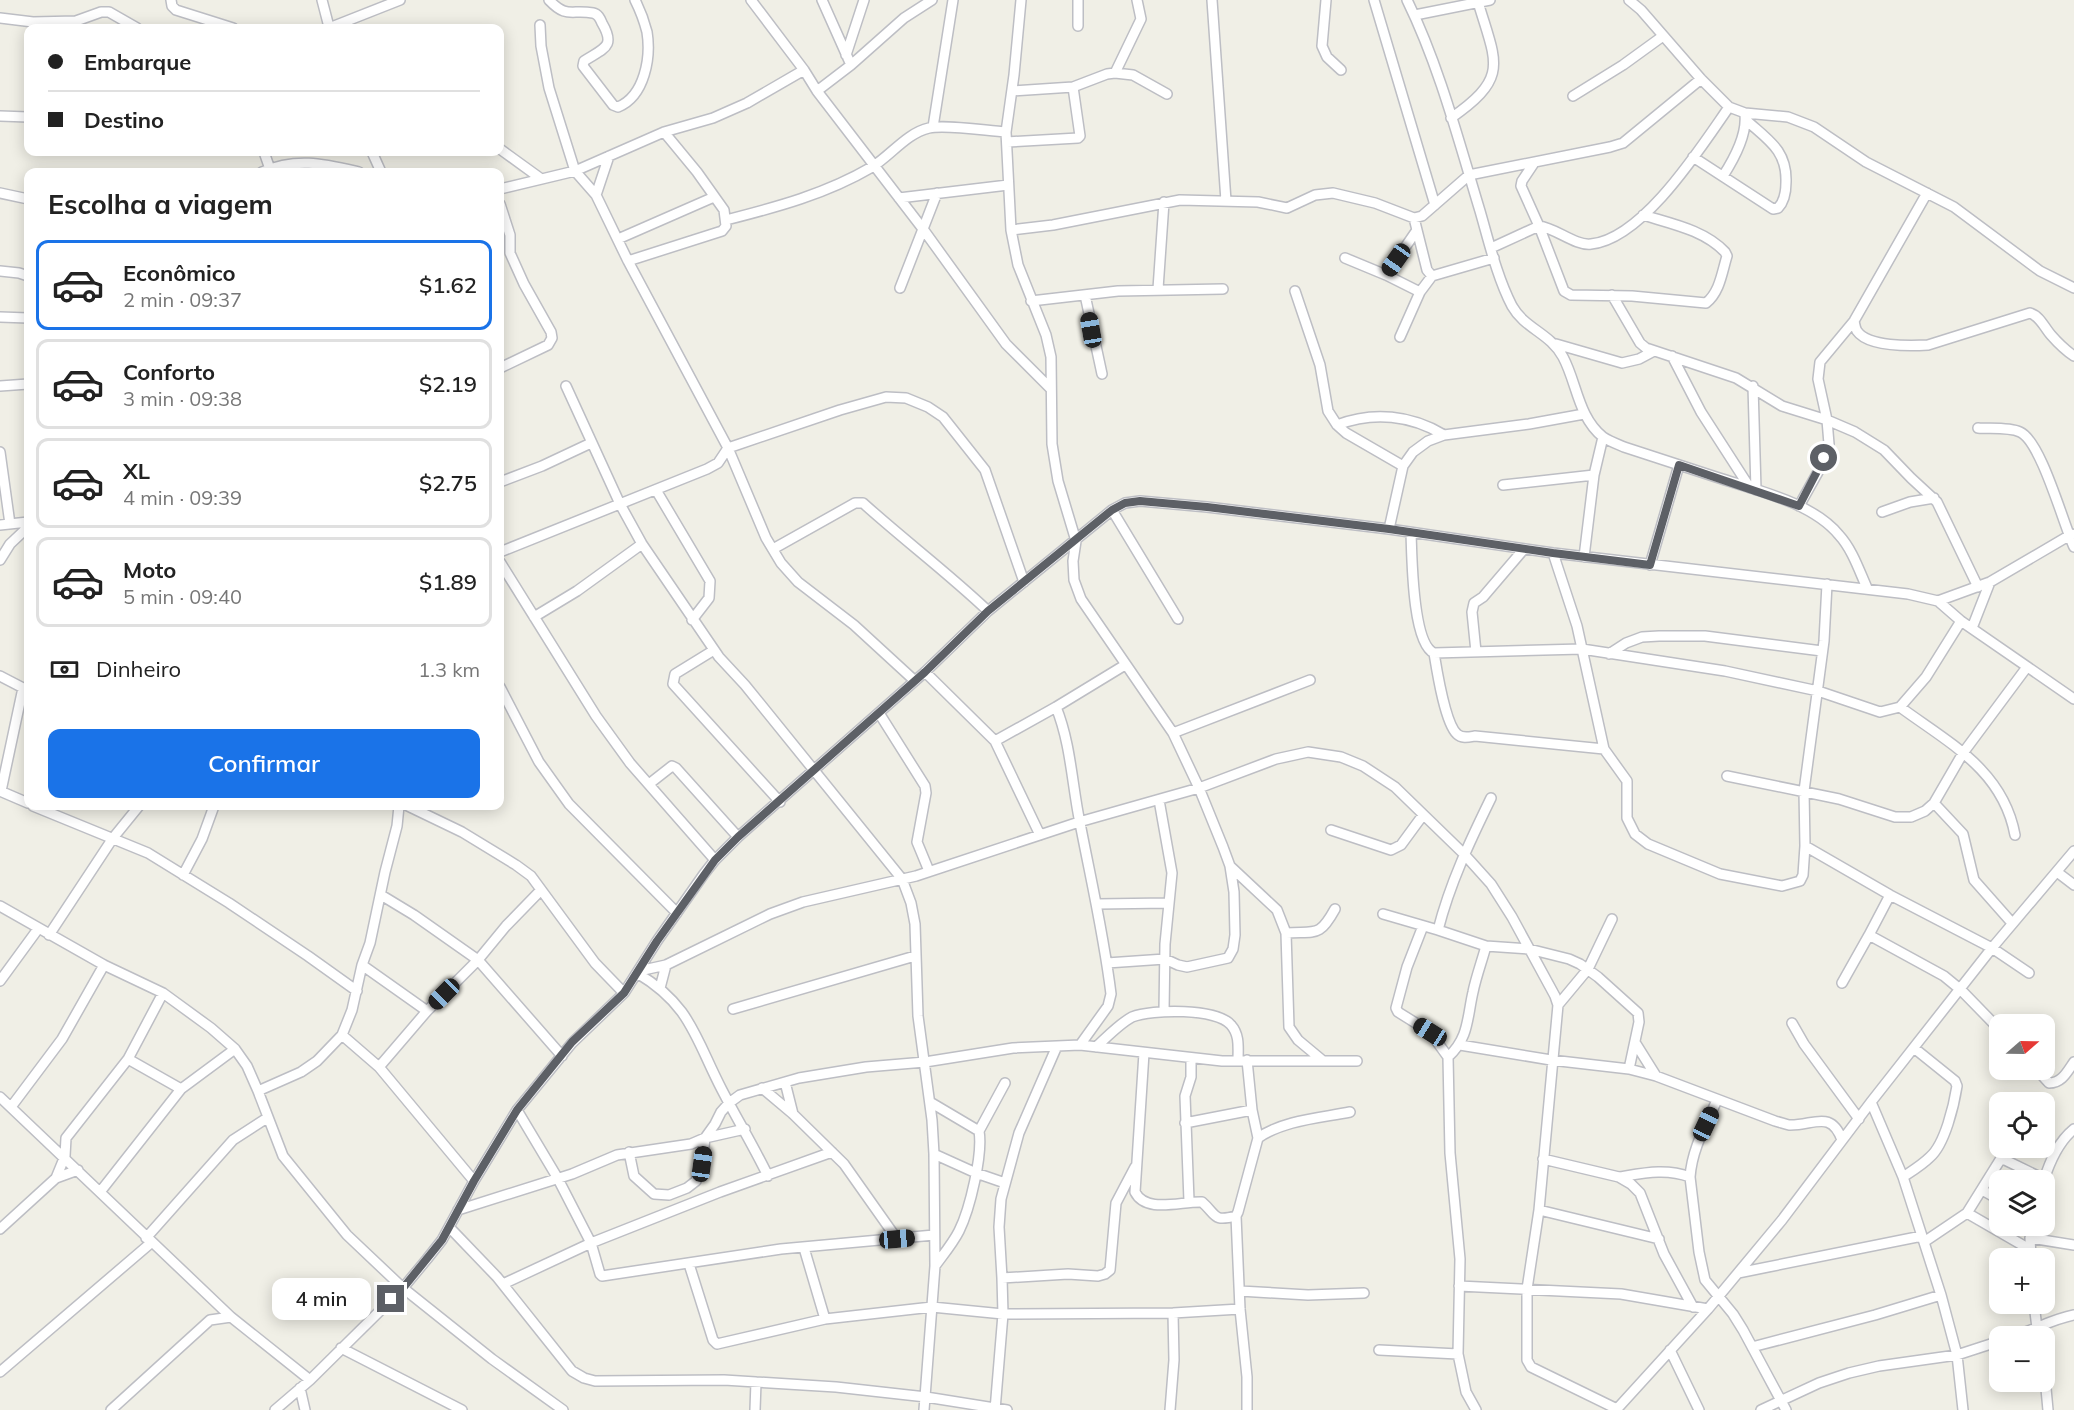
<!DOCTYPE html>
<html lang="pt">
<head>
<meta charset="utf-8">
<style>
	body { margin:0; font-family:Mulish,sans-serif; background:#f2f2f2; color:#222; height:100vh; display:flex; flex-direction:column; font-size:22px; white-space:nowrap }
	* { box-sizing:border-box; margin:0 }
	p { font-size:20px; color:#767676 }
	.icon { flex:none; width:33px; height:33px; fill:none; stroke:currentColor; stroke-width:2; stroke-linecap:round; stroke-linejoin:round }
	.map { position:relative; flex:1; overflow:hidden }
	.drawer { position:absolute; left:24px; top:168px; width:480px; height:642px; display:flex; flex-direction:column; background:#fff; border-radius:12px; box-shadow:0 3px 15px #0003 }
	.drawer>* { flex:none }
	.top-card { position:absolute; left:24px; top:24px; width:480px; height:132px; border-radius:12px; box-shadow:0 3px 15px #0003; display:grid; align-content:center; height:132px; padding:0 24px; background:#fff }
	.needle { width:39px; rotate:70deg }
	.fabs { position:absolute; left:1989px; top:1014px; display:grid; gap:12px }
	.fabs a { display:grid; place-items:center; width:66px; height:66px; border-radius:12px; background:#fff; box-shadow:0 3px 15px #0003; font-size:30px }
	.end { position:absolute; width:27px; height:27px; margin:-14px; border:8px solid #5d6066; background:#fff; box-shadow:0 0 0 3px #fff }
	.from { border-radius:50% }
	.bubble { position:absolute; height:42px; border-radius:12px; background:#fff; box-shadow:0 3px 15px #0003; font-size:20px; font-weight:600; line-height:42px; text-align:center }
	.car { position:absolute; width:18px; height:36px; margin:-18px -9px; border-radius:8px; box-shadow:0 0 4px 2px #0007; background:linear-gradient(#222 24%,#8ab4d8 0 40%,#222 0 76%,#8ab4d8 0 86%,#222 0) }
	.top-card b { display:flex; align-items:center; gap:21px; height:57px; font-size:22px }
	.top-card b+b { border-top:2px solid #e0e0e0 }
	.top-card i { width:15px; height:15px; background:#222 }
	ul { padding:0; list-style:none }
	li { display:flex; align-items:center; gap:18px; height:90px; margin:0 12px 9px; padding:0 12px; border:3px solid #e0e0e0; border-radius:12px }
	li div { flex:1 }
	li b { display:block; font-size:22px }
	li em { font-style:normal; font-weight:600 }
	li.current { border-color:#1a73e8 }
	li>.icon { width:54px; height:54px; stroke-width:1.5 }
	h2 { padding:0 24px; font-size:27px; line-height:72px }
	.pay { display:flex; align-items:center; gap:15px; height:66px; padding:0 24px; font-size:22px }
	.pay p { margin-inline-start:auto }
	.primary-button { display:flex; gap:12px; margin-top:auto; padding:12px 24px }
	.primary-button a { flex:1; height:69px; border-radius:12px; background:#1a73e8; color:#fff; font-size:24px; font-weight:600; line-height:69px; text-align:center }
	.map>svg:first-child { display:block }
	.lines { fill:none; stroke-linecap:round; stroke-linejoin:round }
	.minor-casing { stroke:#bdbec4; stroke-width:12 }
	.minor { stroke:#fff; stroke-width:9 }
	.route { stroke:#5d6066; stroke-width:8 }
</style>
</head>
<body>
<div class="map">
<svg width="2074" height="1410" viewBox="0 0 2074 1410">
	<rect width="100%" height="100%" fill="#f0efe6"/>
	<g class="lines">
		<defs>
			<path id="minor" d="M 171,0 L 172,6 L 176,10 L 233,28
				M 322,0 L 329,27 L 326,28
				M 549,0 C 567,19 571,9 593,13 C 598,14 600,18 602,23 C 616,47 604,48 584,61 L 583,66 L 613,105 L 618,107 C 645,96 651,57 647,32 C 644,20 640,10 635,0
				M 751,0 L 804,70 L 817,91 L 923,229 L 1006,344 L 1050,388
				M 822,0 L 851,65
				M 1021,0 L 1014,75 L 1006,132 L 1011,230 L 1018,265 L 1046,335 L 1051,357 L 1052,444 L 1058,481 L 1076,541 L 1073,561 L 1074,580 L 1081,599 L 1173,733 L 1199,788 L 1223,847 L 1230,866 L 1234,892 L 1235,935 L 1233,949 L 1228,958 L 1187,967 L 1178,965 L 1165,959 L 1107,963
				M 1078,0 L 1078,26
				M 1212,0 L 1226,201
				M 1326,0 L 1322,46 L 1327,57 L 1341,70
				M 1374,0 L 1435,205
				M 1407,0 C 1439,65 1459,142 1480,211 C 1489,242 1497,277 1512,306 C 1525,329 1550,333 1563,357 C 1577,383 1578,417 1603,437 C 1609,441 1617,444 1624,447 C 1654,457 1685,467 1716,477 C 1755,490 1812,502 1839,535 C 1852,549 1859,570 1867,588
				M 1629,0 L 1641,10 L 1701,79 L 1729,107 L 1745,113 L 1788,117 L 1814,127 L 1866,162 L 1954,207 L 2040,271 L 2074,288
				M 1415,15 L 1490,0
				M 0,18 L 33,22 L 76,21 L 101,12 L 109,12 L 137,28
				M 540,25 L 541,46 L 549,88 L 575,171 L 596,195 L 628,261 L 728,448 L 766,538 L 781,563 L 798,582 L 854,625 L 915,681
				M 329,28 L 400,0
				M 846,55 L 864,0
				M 1115,73 L 1141,19 L 1137,0
				M 817,91 L 851,65 L 904,18 L 932,0
				M 1012,91 L 1073,87 L 1107,74 L 1115,73 L 1133,75 L 1167,94
				M 1573,96 L 1623,65 L 1663,36
				M 0,116 L 28,117
				M 1451,118 C 1510,77 1496,63 1478,2
				M 933,127 L 953,0
				M 1007,142 L 1078,138 L 1080,136 L 1073,87
				M 500,149 L 540,178
				M 264,152 L 271,172
				M 372,152 L 381,172
				M 1693,157 L 1773,209 L 1778,208 C 1785,201 1786,191 1786,182 C 1787,150 1768,140 1746,120
				M 1534,163 L 1522,181 L 1521,186 L 1539,226 L 1564,291 L 1571,295 L 1632,296 L 1706,303 C 1720,292 1722,272 1727,256 L 1725,252 C 1704,230 1672,224 1643,215
				M 262,172 C 297,157 324,164 359,172
				M 1723,176 C 1734,159 1747,136 1745,115
				M 500,189 L 575,171 L 664,132 L 713,118 L 747,103 L 804,70
				M 0,193 L 28,199
				M 596,195 L 609,156
				M 899,198 L 1008,185
				M 500,204 L 510,235 L 510,253 L 524,284 L 551,332 L 552,338 L 548,345 L 500,368
				M 1414,218 L 1427,270 L 1432,276 L 1494,258
				M 726,220 C 777,207 826,194 872,167 C 891,155 907,133 929,128 C 945,124 988,131 1006,132
				M 1011,230 L 1053,225 L 1180,200 L 1258,202 L 1287,208 L 1315,195 L 1333,193 L 1375,203 L 1414,218 L 1422,216 L 1469,175 L 1610,147 L 1623,143 L 1701,79
				M 618,239 L 714,197
				M 1491,248 L 1539,226 C 1556,228 1575,246 1591,244 C 1643,239 1701,147 1729,107
				M 1345,258 L 1386,275 L 1420,292
				M 628,261 L 722,231 L 726,226 L 724,210 L 697,172 L 664,132
				M 0,271 L 19,273 L 28,276
				M 1386,275 L 1417,230
				M 900,288 L 937,193
				M 1158,289 L 1164,202
				M 1295,291 L 1320,365 L 1328,411 L 1337,425 L 1346,433 L 1403,466
				M 1085,295 L 1102,374
				M 1612,295 L 1640,343 L 1646,348 L 1736,378 L 1782,406 L 1827,420 L 1855,432 L 1884,450 L 1911,478 L 1937,502 L 1978,587
				M 1031,301 L 1118,291 L 1223,289
				M 0,317 L 28,318
				M 1854,321 C 1855,325 1855,328 1857,331 C 1868,347 1910,346 1928,345 L 2030,313 C 2040,316 2044,327 2051,335 C 2058,343 2065,350 2074,356
				M 1400,337 L 1420,292 L 1432,276
				M 1556,344 L 1622,363 L 1639,359 L 1654,351
				M 1672,356 L 1701,412 L 1750,488
				M 0,386 L 28,384
				M 566,386 L 620,504 L 642,544 L 719,657 L 745,685 L 902,879 L 911,903 L 915,924 L 918,1016 L 932,1120 L 934,1154 L 935,1266 L 924,1410
				M 1753,386 L 1756,490
				M 1337,425 C 1373,411 1411,415 1444,435
				M 1978,428 C 1990,429 2009,427 2020,432 C 2041,441 2063,523 2074,547
				M 0,452 L 10,524
				M 500,482 L 542,466 L 591,443
				M 1503,485 L 1594,475
				M 656,490 L 710,581 L 709,598 L 692,620
				M 1799,506 L 1818,472 L 1829,444 L 1827,420 L 1818,379 L 1820,362 L 1854,321 L 1927,193
				M 1112,510 L 1178,619
				M 1882,512 L 1910,502 L 1934,498
				M 0,525 L 28,522
				M 1389,529 L 1403,466 L 1413,452 L 1428,441 L 1444,435 L 1529,424 L 1584,414
				M 1411,533 C 1412,556 1412,643 1434,653 L 1582,649 L 1725,671 L 1818,691 L 1880,712 L 1900,707 L 1926,677 L 1961,621
				M 773,549 L 855,503 L 863,503 C 904,540 948,573 988,611
				M 500,552 L 707,469 L 718,463 L 728,448 L 840,410 L 886,397 L 906,398 L 928,407 L 943,417 L 985,470 L 1024,582
				M 1553,553 L 1577,626 L 1604,749 L 1627,781 L 1627,818 L 1635,834 L 1648,844 L 1720,874 L 1782,886 L 1800,881 L 1803,875 L 1805,846 L 1804,791 L 1824,641 L 1827,584
				M 1584,557 L 1594,475 L 1603,437
				M 0,560 L 10,544 L 28,527
				M 500,562 L 596,716 L 630,763 L 715,860
				M 1650,565 L 1679,465
				M 1938,601 L 1990,582 L 2072,534
				M 534,617 L 577,591 L 642,544
				M 1972,628 L 1990,582
				M 714,650 L 675,674 L 673,684 L 780,802
				M 1476,652 L 1472,612 L 1474,603 L 1483,597 L 1524,549
				M 1434,653 C 1437,671 1445,723 1457,734 C 1462,739 1469,737 1475,736 L 1604,749
				M 1609,654 L 1626,643 L 1642,637 L 1659,636 L 1705,636 L 1822,651
				M 925,672 L 995,741 L 1056,707
				M 0,676 L 27,690
				M 500,687 L 539,762 L 569,804 L 677,913
				M 1900,707 C 1949,743 2003,770 2015,835
				M 879,713 L 925,786 L 926,793 L 917,842 L 929,871
				M 1173,733 L 1310,680
				M 995,741 L 1040,835
				M 1727,776 L 1839,799 L 1895,817 L 1911,817 L 1925,811 L 1934,803 L 1963,753 L 2027,667
				M 649,784 L 672,766 L 676,768 L 738,837
				M 0,791 L 28,803
				M 1,791 L 23,688
				M 1159,800 L 1172,873 L 1165,944 L 1164,1011
				M 1934,803 L 1963,834 L 1974,880 L 2012,923
				M 33,806 L 148,853 L 229,903 L 308,956 L 357,991
				M 408,806 L 462,832 L 516,865 L 531,876 L 595,963 L 624,993
				M 1331,830 L 1391,850 L 1401,845 L 1423,815
				M 1805,846 L 1890,895 L 1992,948 L 2029,973
				M 1231,867 L 1277,910 L 1286,933 L 1289,1027 L 1298,1040 L 1322,1060
				M 2057,872 L 2074,885
				M 183,875 L 202,839 L 214,806
				M 381,895 L 414,915 L 478,960 L 562,1056
				M 1890,895 L 1869,935 L 1944,976 L 1961,990 L 2000,1030
				M 1098,904 L 1168,903
				M 0,906 L 104,965 L 163,993 L 211,1028 L 235,1049 L 247,1066 L 258,1091 L 283,1156 L 347,1235 L 403,1288 L 492,1359 L 563,1410
				M 1383,914 L 1438,930 L 1486,946 L 1529,949 L 1569,959 L 1580,964 L 1598,977 L 1638,1013 L 1639,1022 L 1629,1069
				M 1423,926 L 1407,967 L 1396,1008 L 1398,1012 L 1430,1032 L 1448,1057 L 1450,1153 L 1460,1259 L 1458,1354 L 1466,1392 L 1476,1410
				M 1438,930 C 1450,883 1470,841 1491,798
				M 1286,933 C 1316,931 1319,938 1335,909
				M 49,935 L 113,838 L 139,806
				M 362,965 L 427,1011
				M 639,971 L 666,965 L 770,914 L 803,902 L 916,876 L 1079,822 L 1199,788 L 1276,759 L 1308,752 L 1341,757 L 1363,766 L 1395,787 L 1464,854 L 1491,884 L 1512,917 L 1555,996 L 1558,1005 L 1539,1210 L 1527,1289 L 1527,1360 L 1531,1367 L 1617,1409
				M 637,973 C 691,1005 695,1038 722,1090 C 737,1119 754,1147 768,1176
				M 0,981 L 38,929
				M 1842,983 L 1869,935
				M 660,988 L 666,965
				M 1558,1005 L 1588,969 L 1612,919
				M 733,1009 L 915,956
				M 1792,1023 L 1804,1044 L 1859,1119
				M 342,1035 L 379,1067 L 474,1181
				M 1636,1044 L 1656,1076
				M 1080,1045 L 1108,1006 L 1111,994 C 1104,936 1091,880 1080,823 C 1072,785 1071,744 1056,707 L 1125,665
				M 1460,1045 L 1551,1060 L 1629,1069 L 1656,1076 L 1775,1121 C 1779,1122 1785,1124 1789,1125 C 1813,1126 1831,1109 1842,1140
				M 1096,1047 C 1107,1037 1119,1024 1132,1017 C 1152,1009 1217,1008 1231,1025 C 1240,1035 1238,1048 1238,1061
				M 1144,1053 L 1135,1192 C 1146,1214 1181,1201 1202,1202 C 1217,1215 1212,1222 1236,1216 L 1238,1212 L 1258,1138 L 1252,1110 L 1247,1060
				M 1448,1057 C 1469,1038 1467,1018 1473,992 C 1476,977 1482,961 1486,946
				M 128,1059 L 181,1089
				M 379,1067 L 427,1011 L 478,960 L 506,926 L 541,890
				M 2037,1070 L 2049,1083 C 2062,1083 2067,1072 2074,1062
				M 785,1082 L 793,1114
				M 762,1088 L 793,1114 L 844,1164 L 897,1239
				M 258,1091 L 301,1072 L 317,1061 L 342,1035 L 352,1010 L 362,965 L 370,943 L 385,872 L 397,826 L 399,806
				M 0,1097 L 231,1317 L 310,1380
				M 1717,1100 C 1706,1125 1692,1149 1690,1177 L 1699,1252 L 1705,1280 L 1733,1314 L 1743,1330 L 1786,1410
				M 930,1102 L 979,1131
				M 1871,1102 L 1903,1177 L 1941,1295 L 1957,1355 L 1963,1410
				M 11,1107 L 62,1039 L 104,965
				M 517,1110 L 557,1177 L 591,1243 L 600,1274 L 602,1276 L 781,1249 L 934,1235
				M 1185,1123 L 1252,1110
				M 1258,1138 C 1284,1120 1320,1118 1350,1112
				M 629,1152 L 634,1176 L 654,1194 L 669,1195 L 687,1188 L 696,1181 L 702,1164 L 705,1138 L 745,1129
				M 934,1154 L 976,1173 L 1005,1183
				M 1543,1159 L 1619,1177 L 1631,1184 L 1640,1193 L 1664,1254 L 1693,1307
				M 1619,1177 C 1644,1173 1666,1168 1690,1177
				M 1903,1177 C 1912,1171 1922,1165 1930,1157 C 1945,1144 1954,1105 1957,1086 L 1955,1081 L 1914,1048
				M 56,1178 L 65,1156 L 66,1138 L 128,1059 L 163,993
				M 2044,1180 C 2050,1161 2058,1142 2074,1129
				M 1982,1190 L 2000,1200
				M 100,1192 L 181,1089 L 235,1049
				M 1189,1201 L 1185,1096 L 1191,1077 L 1191,1058
				M 458,1210 L 572,1174 L 617,1155 L 691,1144 L 705,1138 L 715,1124 L 721,1112 L 729,1103 L 740,1095 L 799,1078 L 866,1067 L 925,1062 L 1013,1048 L 1080,1045 L 1222,1061 L 1357,1061
				M 1539,1210 L 1659,1239
				M 1967,1213 L 2031,1250
				M 1236,1216 L 1240,1309 L 1247,1377 L 1247,1410
				M 449,1227 L 497,1277 L 572,1371 L 584,1378 L 595,1381 L 724,1380 L 836,1387 L 926,1397 L 1007,1410
				M 0,1229 L 56,1178 L 78,1170
				M 146,1238 L 233,1140 L 267,1118
				M 2030,1238 L 2074,1245
				M 1924,1242 L 1967,1213 L 2000,1160 L 2005,1160 L 2044,1179
				M 804,1248 L 825,1319
				M 2031,1258 L 2030,1238 L 2033,1226
				M 689,1264 L 713,1340 L 717,1344 L 825,1319 L 932,1307 L 1003,1314 L 1173,1313 L 1240,1309
				M 935,1266 C 943,1255 953,1243 959,1231 C 970,1209 983,1154 979,1131 L 1005,1083
				M 1738,1273 L 1922,1236
				M 1002,1278 L 1068,1274 L 1098,1276 L 1105,1274 L 1110,1270 L 1116,1203 L 1135,1167
				M 503,1284 L 591,1243 L 720,1192 L 832,1152
				M 1459,1286 L 1621,1294 L 1708,1309
				M 1240,1291 L 1308,1295 L 1364,1293
				M 2034,1304 L 2038,1336
				M 2014,1336 C 2034,1330 2053,1319 2074,1315
				M 1752,1347 L 1875,1315 L 1941,1295
				M 341,1348 L 462,1410
				M 1379,1350 L 1458,1354
				M 1670,1350 L 1699,1410
				M 2044,1367 L 2048,1410
				M 0,1372 L 152,1242
				M 300,1388 L 305,1410
				M 111,1410 L 210,1320 L 231,1317
				M 275,1410 L 310,1380 L 403,1288 L 427,1259 L 442,1240 L 474,1181 L 517,1110 L 572,1043 L 624,993 L 657,941 L 704,874 L 715,860 L 738,837 L 925,672 L 988,611 L 1112,510 L 1125,503 L 1140,501 L 1207,507 L 1389,529 L 1553,553 L 1908,594 L 1938,601 L 1961,621 L 2074,699
				M 755,1410 L 756,1382
				M 995,1410 L 1003,1314 L 1002,1278 L 999,1227 L 1001,1199 L 1019,1133 L 1057,1046
				M 1170,1410 L 1174,1360 L 1173,1313
				M 1616,1410 L 1708,1309 L 1782,1220 L 1871,1102 L 1992,948 L 2074,851
				M 1761,1410 L 1819,1383 L 1849,1373 L 1879,1366 L 1957,1355 L 2000,1341"/>
		</defs>
		<use href="#minor" class="minor-casing"/>
		<use href="#minor" class="minor"/>
	</g>
	<g class="lines">
		<path class="route" d="M 391,1299 L 403,1288 L 442,1240 L 474,1181 L 517,1110 L 572,1042 L 624,993 L 657,941 L 715,860 L 738,837 L 925,672 L 988,611 L 1112,510 L 1125,503 L 1140,501 L 1207,507 L 1389,529 L 1553,553 L 1650,565 L 1679,465 L 1799,506 L 1824,458"/>
	</g>
</svg>
<div class="fabs">
<a><svg class="needle" viewBox="-14 -14 28 28"><path d="M0-13l5 13h-10z" fill="#e53935"/><path d="M0 13l5-13h-10z" fill="#767676"/></svg></a>
<a><svg class="icon" aria-label="locate" viewBox="0 0 24 24"><circle cx="12" cy="12" r="6"/><path d="M12 2v4M12 18v4M2 12h4M18 12h4"/></svg></a>
<a><svg class="icon" aria-label="layers" viewBox="0 0 24 24"><path d="M12 4l9 5-9 5-9-5zM3 14l9 5 9-5"/></svg></a>
<a>+</a>
<a>−</a>
</div>
<i class="end from" style="left:1824px;top:458px"></i>
<i class="end" style="left:391px;top:1299px"></i>
<div class="bubble" style="left:272px;top:1278px;width:99px">4 min</div>
<i class="car" style="left:1396px;top:260px;rotate:215deg"></i>
<i class="car" style="left:1091px;top:330px;rotate:350deg"></i>
<i class="car" style="left:444px;top:994px;rotate:225deg"></i>
<i class="car" style="left:1430px;top:1032px;rotate:302deg"></i>
<i class="car" style="left:1706px;top:1124px;rotate:25deg"></i>
<i class="car" style="left:702px;top:1164px;rotate:8deg"></i>
<i class="car" style="left:897px;top:1239px;rotate:85deg"></i>
<div class="top-card">
<b><i class="from"></i>Embarque</b>
<b><i></i>Destino</b>
</div>
<section class="drawer">
<h2>Escolha a viagem</h2>
<ul>
<li class="current"><svg class="icon" aria-label="car" viewBox="0 0 24 24"><path d="M5 17H2v-5l4-1 3-4h7l3 4 3 1v5h-3M9 17h6M6 11h13"/><circle cx="7" cy="17" r="2"/><circle cx="17" cy="17" r="2"/></svg><div><b>Econômico</b><p>2 min · 09:37</p></div><em>$1.62</em></li>
<li><svg class="icon" aria-label="car" viewBox="0 0 24 24"><path d="M5 17H2v-5l4-1 3-4h7l3 4 3 1v5h-3M9 17h6M6 11h13"/><circle cx="7" cy="17" r="2"/><circle cx="17" cy="17" r="2"/></svg><div><b>Conforto</b><p>3 min · 09:38</p></div><em>$2.19</em></li>
<li><svg class="icon" aria-label="car" viewBox="0 0 24 24"><path d="M5 17H2v-5l4-1 3-4h7l3 4 3 1v5h-3M9 17h6M6 11h13"/><circle cx="7" cy="17" r="2"/><circle cx="17" cy="17" r="2"/></svg><div><b>XL</b><p>4 min · 09:39</p></div><em>$2.75</em></li>
<li><svg class="icon" aria-label="car" viewBox="0 0 24 24"><path d="M5 17H2v-5l4-1 3-4h7l3 4 3 1v5h-3M9 17h6M6 11h13"/><circle cx="7" cy="17" r="2"/><circle cx="17" cy="17" r="2"/></svg><div><b>Moto</b><p>5 min · 09:40</p></div><em>$1.89</em></li>
</ul>
<div class="pay"><svg class="icon" aria-label="cash" viewBox="0 0 24 24"><path d="M3 7h18v10H3z"/><circle cx="12" cy="12" r="2"/></svg>Dinheiro<p>1.3 km</p></div>
<div class="primary-button"><a>Confirmar</a></div>
</section>
</div>
</body>
</html>
